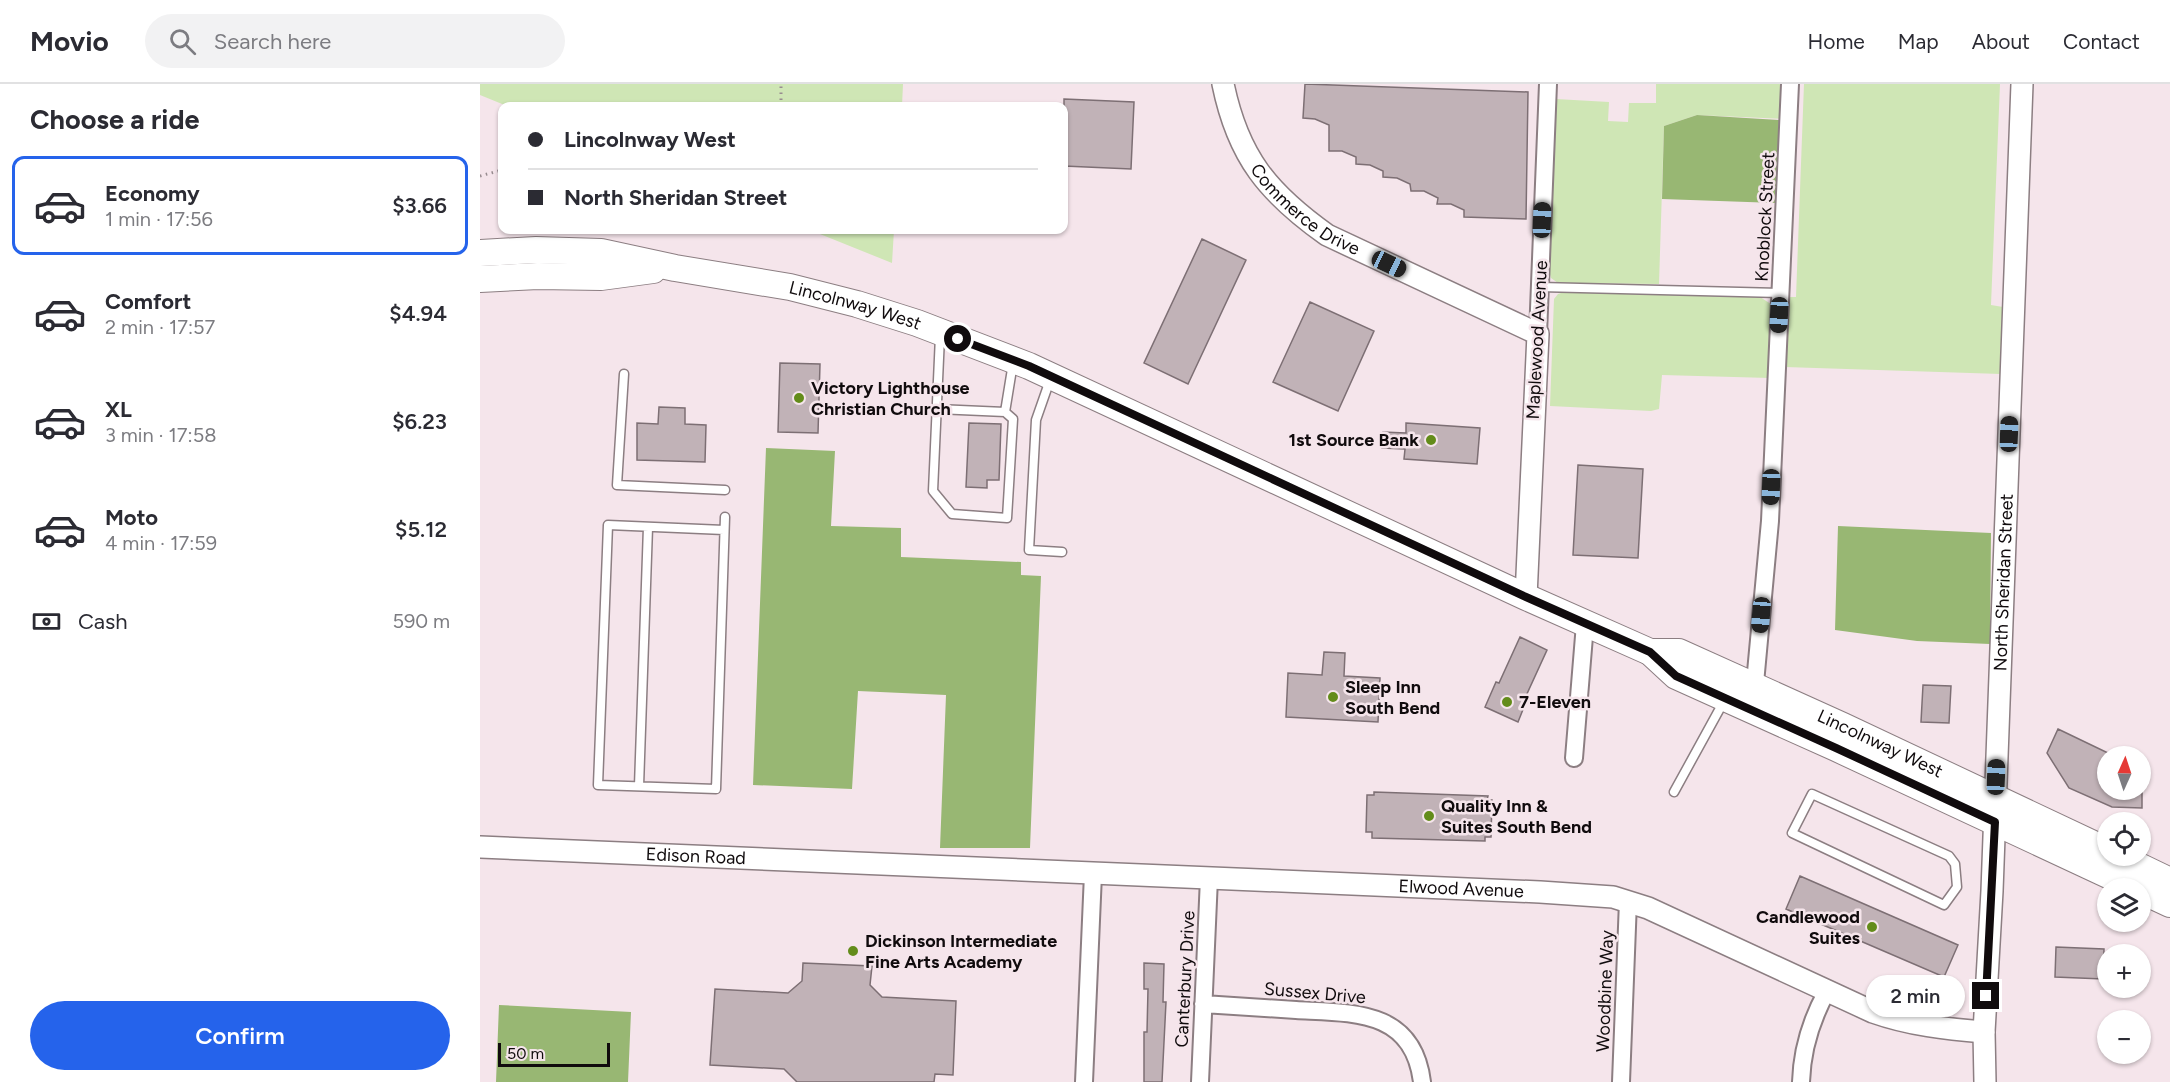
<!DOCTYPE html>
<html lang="en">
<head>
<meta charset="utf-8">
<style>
	body { margin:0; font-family:Figtree,sans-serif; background:#f2f2f3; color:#2b2b33; height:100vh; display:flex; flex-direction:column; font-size:22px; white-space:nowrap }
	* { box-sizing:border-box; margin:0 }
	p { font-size:20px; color:#7c7c81 }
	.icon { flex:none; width:33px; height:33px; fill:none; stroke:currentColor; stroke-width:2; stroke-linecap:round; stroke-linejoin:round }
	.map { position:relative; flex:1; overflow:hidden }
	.side { display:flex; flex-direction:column; background:#fff; width:480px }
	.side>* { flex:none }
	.hud { position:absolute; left:18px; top:18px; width:570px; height:132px; border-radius:12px; box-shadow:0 2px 4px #0004; display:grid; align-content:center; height:132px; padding:0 30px; background:#fff }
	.needle { width:39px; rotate:3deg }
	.tools { position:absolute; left:1617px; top:662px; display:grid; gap:12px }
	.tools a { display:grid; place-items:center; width:54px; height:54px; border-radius:50%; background:#fff; box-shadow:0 2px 4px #0004; font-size:30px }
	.scale { position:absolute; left:18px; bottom:15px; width:112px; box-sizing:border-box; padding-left:6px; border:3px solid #100b0d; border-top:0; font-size:16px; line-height:21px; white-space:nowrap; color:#100b0d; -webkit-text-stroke:4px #f5e5eb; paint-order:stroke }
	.end { position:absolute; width:27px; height:27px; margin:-14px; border:8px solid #100b0d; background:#fff; box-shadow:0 0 0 3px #fff }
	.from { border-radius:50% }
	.bubble { position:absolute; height:42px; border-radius:21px; background:#fff; box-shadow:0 2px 4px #0004; font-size:20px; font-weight:600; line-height:42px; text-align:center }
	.car { position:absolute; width:18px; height:36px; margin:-18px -9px; border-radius:8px; box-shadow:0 0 4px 2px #0007; background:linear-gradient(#222 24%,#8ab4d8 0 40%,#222 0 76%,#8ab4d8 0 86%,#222 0) }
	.hud b { display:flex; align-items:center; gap:21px; height:57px; font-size:22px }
	.hud b+b { border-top:2px solid #e1e1e2 }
	.hud i { width:15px; height:15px; background:#2b2b33 }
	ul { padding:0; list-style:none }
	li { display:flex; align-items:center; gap:18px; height:99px; margin:0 12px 9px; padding:0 18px; border:3px solid transparent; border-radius:12px }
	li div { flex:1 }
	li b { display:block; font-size:22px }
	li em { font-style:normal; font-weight:600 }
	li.selected { border-color:#2563eb }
	li>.icon { width:54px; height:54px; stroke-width:1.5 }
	h2 { padding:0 30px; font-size:27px; line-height:72px }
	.pay { display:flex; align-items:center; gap:15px; height:66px; padding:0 30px; font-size:22px }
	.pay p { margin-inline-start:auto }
	.cta { display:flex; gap:12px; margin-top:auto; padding:12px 30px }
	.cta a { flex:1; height:69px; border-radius:36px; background:#2563eb; color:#fff; font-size:24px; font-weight:600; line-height:69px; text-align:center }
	header { display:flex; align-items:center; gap:36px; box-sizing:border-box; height:84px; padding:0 30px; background:#fff; border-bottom:2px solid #e1e1e2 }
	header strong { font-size:28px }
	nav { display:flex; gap:33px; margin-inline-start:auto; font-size:21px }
	.search { width:420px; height:54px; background:#f2f2f3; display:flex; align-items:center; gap:15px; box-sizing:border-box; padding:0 21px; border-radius:33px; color:#7c7c81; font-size:22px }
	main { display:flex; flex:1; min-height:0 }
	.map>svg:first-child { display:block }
	.green { fill:#cfe6b5 }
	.forest { fill:#98b773 }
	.building { fill:#c1b2b7; stroke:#7d6f74; stroke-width:1.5 }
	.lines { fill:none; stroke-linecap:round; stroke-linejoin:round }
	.service-casing { stroke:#8c7e82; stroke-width:11 }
	.minor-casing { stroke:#8c7e82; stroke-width:20 }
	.tertiary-casing { stroke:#8c7e82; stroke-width:24 }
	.primary-casing { stroke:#8c7e82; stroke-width:28 }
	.path { stroke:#988c90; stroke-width:3; stroke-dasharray:1.5 4.5; stroke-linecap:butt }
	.service { stroke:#fff; stroke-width:8 }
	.minor { stroke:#fff; stroke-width:16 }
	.tertiary { stroke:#fff; stroke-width:21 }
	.primary { stroke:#fff; stroke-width:26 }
	.route { stroke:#100b0d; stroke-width:8 }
	.poi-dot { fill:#638c1a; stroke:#f5e5eb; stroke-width:2 }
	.labels { text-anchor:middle; stroke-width:5; stroke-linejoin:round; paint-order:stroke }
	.street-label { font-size:18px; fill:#100b0d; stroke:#f5e5eb }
	.poi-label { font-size:18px; font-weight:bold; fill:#100b0d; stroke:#f5e5eb; text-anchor:start }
</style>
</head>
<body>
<header>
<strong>Movio</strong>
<div class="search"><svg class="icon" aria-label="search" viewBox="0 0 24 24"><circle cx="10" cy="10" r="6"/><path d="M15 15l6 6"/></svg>Search here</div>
<nav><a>Home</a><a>Map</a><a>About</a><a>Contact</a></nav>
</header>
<main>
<section class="side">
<h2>Choose a ride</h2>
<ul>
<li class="selected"><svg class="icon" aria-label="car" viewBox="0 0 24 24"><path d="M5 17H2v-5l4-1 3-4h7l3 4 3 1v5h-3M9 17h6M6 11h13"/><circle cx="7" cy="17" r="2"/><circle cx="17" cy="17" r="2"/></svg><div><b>Economy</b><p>1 min · 17:56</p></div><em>$3.66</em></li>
<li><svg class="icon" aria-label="car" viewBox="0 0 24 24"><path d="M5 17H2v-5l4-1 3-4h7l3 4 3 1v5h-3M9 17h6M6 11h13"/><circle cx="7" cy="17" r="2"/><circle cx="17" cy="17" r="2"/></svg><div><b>Comfort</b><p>2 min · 17:57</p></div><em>$4.94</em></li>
<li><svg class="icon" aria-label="car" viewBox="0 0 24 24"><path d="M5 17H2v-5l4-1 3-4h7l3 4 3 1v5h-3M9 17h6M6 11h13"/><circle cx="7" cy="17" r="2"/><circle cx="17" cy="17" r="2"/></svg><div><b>XL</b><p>3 min · 17:58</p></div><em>$6.23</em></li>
<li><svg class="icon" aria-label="car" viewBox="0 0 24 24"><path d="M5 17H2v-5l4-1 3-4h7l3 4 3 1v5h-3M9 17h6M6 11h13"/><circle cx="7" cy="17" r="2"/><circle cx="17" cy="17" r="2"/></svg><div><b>Moto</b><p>4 min · 17:59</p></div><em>$5.12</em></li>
</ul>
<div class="pay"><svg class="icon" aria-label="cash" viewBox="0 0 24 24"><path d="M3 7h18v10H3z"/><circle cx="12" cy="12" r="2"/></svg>Cash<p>590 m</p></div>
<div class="cta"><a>Confirm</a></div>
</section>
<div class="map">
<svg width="1690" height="998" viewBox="0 0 1690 998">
	<rect width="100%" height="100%" fill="#f5e5eb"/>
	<path class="green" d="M 0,0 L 423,0 L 422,22 L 27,22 L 0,11 Z
		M 1176,0 L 1305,0 L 1303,35 L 1217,31 L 1184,42 L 1179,200 L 1078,199 L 1071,194 L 1069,187 L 1076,15 L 1129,18 L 1128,37 L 1148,38 L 1149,19 L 1176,19 Z
		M 1324,0 L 1520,0 L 1511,221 L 1523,223 L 1521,290 L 1305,283 L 1309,213 L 1316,213 Z
		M 330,146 L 414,146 L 412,179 Z
		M 1087,207 L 1280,213 L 1294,222 L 1290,294 L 1182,291 L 1179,325 L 1171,327 L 1070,322 L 1074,215 L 1078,210 Z"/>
	<path class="forest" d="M 1217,31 L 1299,36 L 1296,119 L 1182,115 L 1184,42 Z
		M 286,364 L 355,367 L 351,442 L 421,444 L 421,473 L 541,478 L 541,491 L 561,492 L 550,764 L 460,764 L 466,611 L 378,607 L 372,705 L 273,701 Z
		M 1358,442 L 1511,449 L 1510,560 L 1437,557 L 1355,546 Z
		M 19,921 L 151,928 L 148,998 L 16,998 Z"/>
	<path class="building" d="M 825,0 L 1048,8 L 1046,135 L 984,133 L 984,126 L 971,120 L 957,120 L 958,114 L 944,107 L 931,107 L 930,100 L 917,94 L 903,93 L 903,87 L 890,81 L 876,80 L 876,73 L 862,67 L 849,67 L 849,41 L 835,35 L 823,34 Z
		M 584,15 L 654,18 L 651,85 L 584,82 Z
		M 722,155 L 766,176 L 708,300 L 664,279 Z
		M 830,218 L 894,247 L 858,327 L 793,298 Z
		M 300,279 L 340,280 L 338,349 L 298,348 Z
		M 179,323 L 205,324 L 205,340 L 226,341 L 225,378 L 157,376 L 157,339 L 178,340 Z
		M 489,339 L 521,340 L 519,396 L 507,396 L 507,404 L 486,403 Z
		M 926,339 L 1000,344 L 997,380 L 924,375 L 925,365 L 902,364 L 903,348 L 926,349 Z
		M 1098,381 L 1163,385 L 1158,474 L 1093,471 Z
		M 1040,553 L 1067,566 L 1046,612 L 1048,613 L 1038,638 L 1005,623 L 1016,598 L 1019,599 Z
		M 844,568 L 865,569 L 864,592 L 900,594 L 898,638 L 806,633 L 808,589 L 842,591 Z
		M 1443,601 L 1471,602 L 1469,639 L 1441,638 Z
		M 1578,645 L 1628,669 L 1628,705 L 1662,705 L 1662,724 L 1632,723 L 1589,704 L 1567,669 Z
		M 894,708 L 1008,712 L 1007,716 L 1012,716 L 1011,753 L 1005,753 L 1005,757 L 892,754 L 892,748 L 886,748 L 887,711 L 894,711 Z
		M 1320,792 L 1478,861 L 1464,893 L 1306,825 Z
		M 1576,863 L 1624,865 L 1623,895 L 1575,893 Z
		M 323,879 L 392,882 L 390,901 L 402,913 L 476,917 L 473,991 L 455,990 L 454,998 L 317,998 L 304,985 L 230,981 L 235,905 L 308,909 L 322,897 Z
		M 664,879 L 684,880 L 683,918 L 686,918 L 682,998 L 664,998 L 664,948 L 667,948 L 668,905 L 664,905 Z"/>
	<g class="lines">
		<defs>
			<path id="service" d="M 1060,203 L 1301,209
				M 460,252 L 453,407 L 472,430 L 527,434 L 533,335 L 525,328 L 533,279
				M 144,290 L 137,401 L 245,406
				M 570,296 L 556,336 L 549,466 L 582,468
				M 457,325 L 525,328
				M 244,446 L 128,441 L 118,701 L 236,705 L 245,433
				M 159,702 L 168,443
				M 1194,708 L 1244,617
				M 1332,710 L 1469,772 L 1475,780 L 1477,803 L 1464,821 L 1312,749 Z"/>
			<path id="minor" d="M 1058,250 L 1068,0
				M 1274,610 L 1290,437 L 1310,0
				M 1094,674 L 1105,540
				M 723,920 C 754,922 785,924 816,926 C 872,929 933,925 942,998
				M 604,998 L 613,790
				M 720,998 L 729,794
				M 1141,998 L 1148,817
				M 1321,998 C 1322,964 1331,936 1347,907"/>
			<g id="tertiary">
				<path id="s1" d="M 743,0 C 758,73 788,109 847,151 L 1058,250 L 1046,513"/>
				<path id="s2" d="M 0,763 L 1060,808 L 1133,813 L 1168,824 L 1393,928 C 1430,941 1466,945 1504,948"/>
				<path id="s3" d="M 1505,998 L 1504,948 L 1512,807 L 1542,0"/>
			</g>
			<g id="primary">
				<path id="s4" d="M 0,169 L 56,166 L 121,168 L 195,184 L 310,203 L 377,220 L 437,239 L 549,282 L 1046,513 L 1170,568 L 1196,592 L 1356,664 L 1656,804"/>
				<path d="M 0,195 L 58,192 L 121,193 L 173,186"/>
				<path id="s5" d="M 1170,568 L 1199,568 L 1363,642 L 1628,767"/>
				<path d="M 1636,771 L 1690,797"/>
				<path d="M 1660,806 L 1690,820"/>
			</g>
		</defs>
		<use href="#service" class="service-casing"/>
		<use href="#minor" class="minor-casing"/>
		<use href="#tertiary" class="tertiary-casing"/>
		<use href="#primary" class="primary-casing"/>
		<path class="path" d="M 301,22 L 301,0
			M 0,92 L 22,86"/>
		<use href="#service" class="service"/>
		<use href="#minor" class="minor"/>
		<use href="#tertiary" class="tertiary"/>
		<use href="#primary" class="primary"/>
	</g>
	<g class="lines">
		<path class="route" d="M 478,255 L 549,282 L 1046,513 L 1170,568 L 1196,592 L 1356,664 L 1515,738 L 1506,912"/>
	</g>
	<g class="poi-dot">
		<circle cx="319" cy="314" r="6"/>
		<circle cx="951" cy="356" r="6"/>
		<circle cx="853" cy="613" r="6"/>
		<circle cx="1027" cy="618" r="6"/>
		<circle cx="949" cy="732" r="6"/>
		<circle cx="1392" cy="843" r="6"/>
		<circle cx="373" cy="867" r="6"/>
	</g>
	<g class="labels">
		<g class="street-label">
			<text dy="6" stroke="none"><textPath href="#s1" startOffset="156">Commerce Drive</textPath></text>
			<text transform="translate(1285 133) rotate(-87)" y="6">Knoblock Street</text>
			<text dy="6" stroke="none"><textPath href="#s4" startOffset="381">Lincolnway West</textPath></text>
			<text transform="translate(1057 256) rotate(-87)" y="6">Maplewood Avenue</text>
			<text dy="6" stroke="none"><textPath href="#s3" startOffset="500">North Sheridan Street</textPath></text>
			<text dy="6" stroke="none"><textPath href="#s5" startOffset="250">Lincolnway West</textPath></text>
			<text dy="6" stroke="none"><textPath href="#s2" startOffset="216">Edison Road</textPath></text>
			<text dy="6" stroke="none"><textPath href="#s2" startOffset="982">Elwood Avenue</textPath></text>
			<text transform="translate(705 895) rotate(-87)" y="6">Canterbury Drive</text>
			<text transform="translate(1125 907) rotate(-88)" y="6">Woodbine Way</text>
			<text transform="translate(835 909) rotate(5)" y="6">Sussex Drive</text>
		</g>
		<g class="poi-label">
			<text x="331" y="310">Victory Lighthouse<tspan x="331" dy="21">Christian Church</tspan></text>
			<text x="939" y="362" text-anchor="end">1st Source Bank</text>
			<text x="865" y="609">Sleep Inn<tspan x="865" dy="21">South Bend</tspan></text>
			<text x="1039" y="624">7-Eleven</text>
			<text x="961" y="728">Quality Inn &amp;<tspan x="961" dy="21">Suites South Bend</tspan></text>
			<text x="1380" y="839" text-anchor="end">Candlewood<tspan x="1380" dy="21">Suites</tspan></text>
			<text x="385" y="863">Dickinson Intermediate<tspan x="385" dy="21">Fine Arts Academy</tspan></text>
		</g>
	</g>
</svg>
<div class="tools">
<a><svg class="needle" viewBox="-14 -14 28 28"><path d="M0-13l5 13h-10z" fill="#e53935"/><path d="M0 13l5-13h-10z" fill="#7c7c81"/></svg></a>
<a><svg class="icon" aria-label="locate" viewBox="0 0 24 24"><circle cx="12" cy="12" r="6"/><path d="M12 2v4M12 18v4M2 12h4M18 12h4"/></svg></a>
<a><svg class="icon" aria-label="layers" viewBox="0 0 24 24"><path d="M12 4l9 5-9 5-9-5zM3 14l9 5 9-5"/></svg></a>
<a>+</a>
<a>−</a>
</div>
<div class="scale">50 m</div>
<i class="end from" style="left:478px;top:255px"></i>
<i class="end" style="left:1506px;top:912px"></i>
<div class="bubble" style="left:1386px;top:891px;width:99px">2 min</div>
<i class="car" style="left:1062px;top:136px;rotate:2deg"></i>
<i class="car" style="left:909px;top:180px;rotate:115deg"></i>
<i class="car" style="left:1299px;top:231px;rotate:183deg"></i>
<i class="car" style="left:1529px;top:350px;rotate:2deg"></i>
<i class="car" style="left:1291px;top:403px;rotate:182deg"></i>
<i class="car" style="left:1281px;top:531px;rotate:185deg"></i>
<i class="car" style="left:1516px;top:693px;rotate:2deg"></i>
<div class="hud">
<b><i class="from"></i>Lincolnway West</b>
<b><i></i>North Sheridan Street</b>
</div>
</div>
</main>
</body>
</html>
